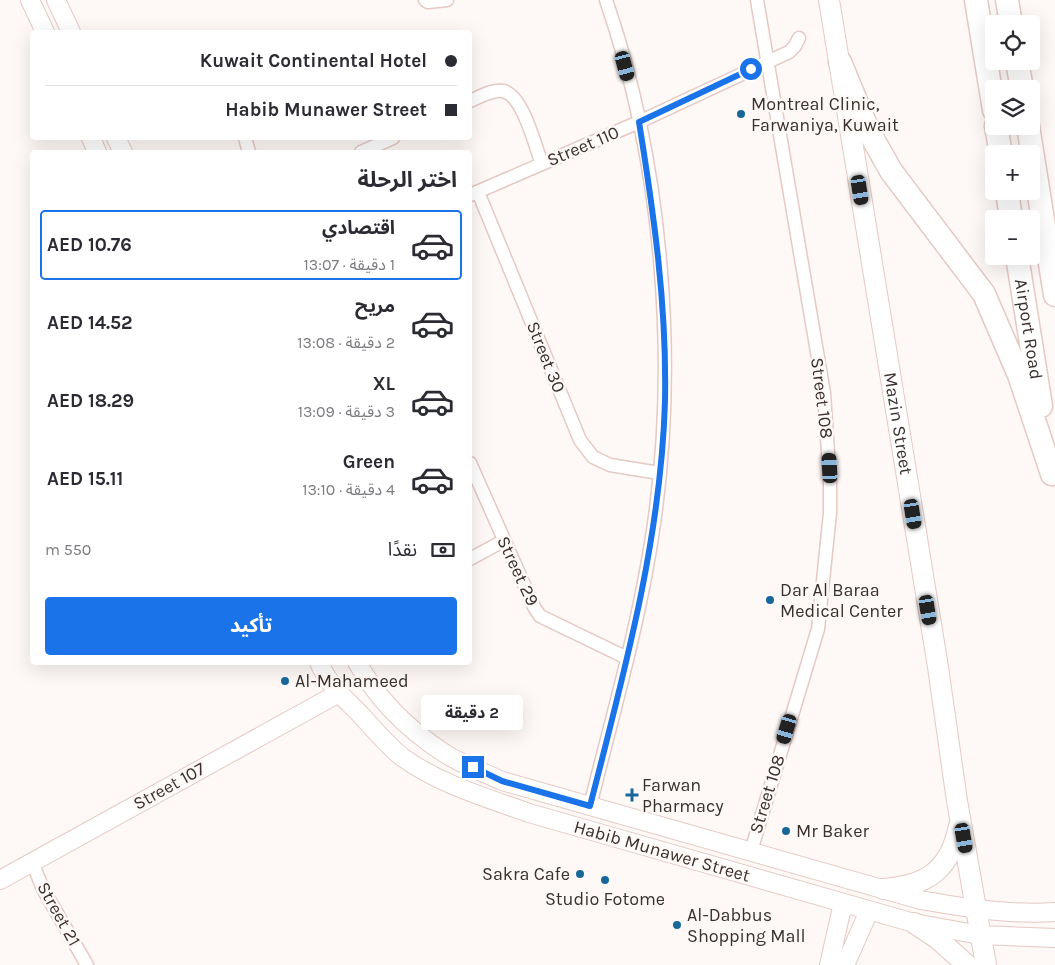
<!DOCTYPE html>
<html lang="ar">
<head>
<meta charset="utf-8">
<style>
	body { margin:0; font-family:Karla,"Noto Sans Arabic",sans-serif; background:#f2f2f3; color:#2b2b33; direction:rtl; height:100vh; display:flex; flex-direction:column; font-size:19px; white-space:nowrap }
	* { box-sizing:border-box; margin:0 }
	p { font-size:16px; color:#7c7c81 }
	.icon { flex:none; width:28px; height:28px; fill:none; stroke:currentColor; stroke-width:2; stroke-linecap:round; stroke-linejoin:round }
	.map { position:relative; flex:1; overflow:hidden; direction:ltr }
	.panel { position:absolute; left:30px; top:150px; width:442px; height:515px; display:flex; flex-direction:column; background:#fff; border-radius:5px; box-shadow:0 5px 20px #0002; direction:rtl }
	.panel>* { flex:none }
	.hud { position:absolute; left:30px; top:30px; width:442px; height:110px; border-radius:5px; box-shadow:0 5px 20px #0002; direction:rtl; display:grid; align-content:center; height:110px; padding:0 15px; background:#fff }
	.buttons { position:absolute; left:985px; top:15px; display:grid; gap:10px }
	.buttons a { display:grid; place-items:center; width:55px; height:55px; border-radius:5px; background:#fff; box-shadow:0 5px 20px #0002; font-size:25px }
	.end { position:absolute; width:22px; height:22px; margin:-11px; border:6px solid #1a73e8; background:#fff; box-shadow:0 0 0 2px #fff }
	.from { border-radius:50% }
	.bubble { position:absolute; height:35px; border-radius:5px; background:#fff; box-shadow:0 5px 20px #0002; font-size:16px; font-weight:700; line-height:35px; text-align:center; direction:rtl }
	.car { position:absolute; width:15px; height:30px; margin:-15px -8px; border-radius:6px; box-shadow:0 0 4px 1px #0007; background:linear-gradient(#222 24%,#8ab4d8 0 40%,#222 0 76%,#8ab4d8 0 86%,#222 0) }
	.hud b { display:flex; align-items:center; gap:18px; height:48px; font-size:19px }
	.hud b+b { border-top:1px solid #e1e1e2 }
	.hud i { width:12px; height:12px; background:#2b2b33 }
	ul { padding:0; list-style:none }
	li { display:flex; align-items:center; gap:15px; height:70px; margin:0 10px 8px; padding:0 5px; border:2px solid transparent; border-radius:5px }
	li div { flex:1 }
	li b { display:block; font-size:19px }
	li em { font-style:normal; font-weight:700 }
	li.on { border-color:#1a73e8 }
	li>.icon { width:45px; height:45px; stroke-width:1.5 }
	h2 { padding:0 15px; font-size:22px; line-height:60px }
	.pay { display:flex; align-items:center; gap:12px; height:55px; padding:0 15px; font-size:19px }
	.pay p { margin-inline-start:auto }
	.primary-button { display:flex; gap:10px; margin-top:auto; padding:10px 15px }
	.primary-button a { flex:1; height:58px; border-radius:5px; background:#1a73e8; color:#fff; font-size:20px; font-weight:700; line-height:58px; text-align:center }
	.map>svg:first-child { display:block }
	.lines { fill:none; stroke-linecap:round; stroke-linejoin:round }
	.street-casing { stroke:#e5c9c3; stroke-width:15 }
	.secondary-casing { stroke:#e5c9c3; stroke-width:20 }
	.primary-casing { stroke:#e5c9c3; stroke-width:22 }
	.highway-casing { stroke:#e5c9c3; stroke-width:25 }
	.street { stroke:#fff; stroke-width:12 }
	.secondary { stroke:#fff; stroke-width:18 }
	.primary { stroke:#fff; stroke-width:20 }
	.highway { stroke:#fff; stroke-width:22 }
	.route { stroke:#1a73e8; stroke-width:6 }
	.poi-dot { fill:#176899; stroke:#fef8f7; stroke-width:2 }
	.labels { text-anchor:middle; stroke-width:5; stroke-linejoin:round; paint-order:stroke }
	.poi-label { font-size:18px; fill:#3a302d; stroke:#fef8f7; text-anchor:start }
	.street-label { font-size:18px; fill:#3a302d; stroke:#fef8f7 }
</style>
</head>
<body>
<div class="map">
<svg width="1055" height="965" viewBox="0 0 1055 965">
	<rect width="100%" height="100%" fill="#fef8f7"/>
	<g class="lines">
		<defs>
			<path id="street" d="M 425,0 L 428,2 L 447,0
				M 470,101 C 480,97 492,89 503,91 C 523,95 535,146 542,164
				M 245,138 L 249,152
				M 361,152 L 393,138
				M 478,192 L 580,440 L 593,457 L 610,465 L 659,473
				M 470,195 L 639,122 L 789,52 L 795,46 L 799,38
				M 470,463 L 534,607 L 540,616 L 627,658
				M 470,559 L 503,541
				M 590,806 C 612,717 638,628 652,537 C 679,364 663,165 606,0
				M 751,851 L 818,629 L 830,513 L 830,482 L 824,393 L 757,0
				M 32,862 L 43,889 L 87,965"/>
			<path id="secondary" d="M 30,0 L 45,32
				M 56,0 L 71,32
				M 91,138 L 97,152
				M 116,138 L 123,152
				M 319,662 C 327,683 344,698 359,713 C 373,728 387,745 402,757 C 439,784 487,798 529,813 L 914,923 L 980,935 L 1055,938
				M 357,662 C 377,699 409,730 444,753 C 461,764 483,772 502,781 L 921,900 C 966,908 1009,915 1055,912
				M 0,880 L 339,693
				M 829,965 L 843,903
				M 845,965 L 869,911"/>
			<g id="primary">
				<path id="s1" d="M 829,0 L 938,667 L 957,801 L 986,965"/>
				<path d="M 883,889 C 927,886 950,870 959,826"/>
				<path d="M 914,923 L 938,939 L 967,965"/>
			</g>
			<g id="highway">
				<path d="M 976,0 L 994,110"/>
				<path d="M 1007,0 L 1011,24"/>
				<path d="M 1017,61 L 1022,89"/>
				<path d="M 840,62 L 868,130 L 891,171 L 984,294 L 1019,375 L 1052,474"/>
				<path d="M 996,126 L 1001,154"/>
				<path d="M 1028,126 L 1055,295"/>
				<path d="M 1007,191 L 1011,219"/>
				<path id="s2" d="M 1017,256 L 1041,406"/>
			</g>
		</defs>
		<use href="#street" class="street-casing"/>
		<use href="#secondary" class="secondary-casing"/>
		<use href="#primary" class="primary-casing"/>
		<use href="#highway" class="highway-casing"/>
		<use href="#street" class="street"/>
		<use href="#secondary" class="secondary"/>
		<use href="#primary" class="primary"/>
		<use href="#highway" class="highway"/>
	</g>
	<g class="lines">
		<path class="route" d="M 473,767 L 502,781 L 590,806 C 624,673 661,539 665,401 C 667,307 654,215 639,122 L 751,69"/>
	</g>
	<g class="poi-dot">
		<circle cx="741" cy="114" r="5"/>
		<circle cx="770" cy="600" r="5"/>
		<circle cx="285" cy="681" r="5"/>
		<path d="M629.5 787.5h5v5h5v5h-5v5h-5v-5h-5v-5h5z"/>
		<circle cx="786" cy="831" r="5"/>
		<circle cx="580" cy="874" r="5"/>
		<circle cx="605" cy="880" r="5"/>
		<circle cx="677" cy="925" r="5"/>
	</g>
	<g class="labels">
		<g class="poi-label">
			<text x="751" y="110">Montreal Clinic,<tspan x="751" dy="21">Farwaniya, Kuwait</tspan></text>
			<text x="780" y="596">Dar Al Baraa<tspan x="780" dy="21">Medical Center</tspan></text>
			<text x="295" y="687">Al-Mahameed</text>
			<text x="642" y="791">Farwan<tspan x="642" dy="21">Pharmacy</tspan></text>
			<text x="796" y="837">Mr Baker</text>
			<text x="570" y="880" text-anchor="end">Sakra Cafe</text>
			<text x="605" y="905" text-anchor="middle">Studio Fotome</text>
			<text x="687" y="921">Al-Dabbus<tspan x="687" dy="21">Shopping Mall</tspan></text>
		</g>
		<g class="street-label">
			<text transform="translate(583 146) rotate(-23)" y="6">Street 110</text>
			<text dy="6" stroke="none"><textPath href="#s2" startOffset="74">Airport Road</textPath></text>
			<text transform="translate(546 357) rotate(68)" y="6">Street 30</text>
			<text transform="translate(822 398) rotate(83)" y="6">Street 108</text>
			<text dy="6" stroke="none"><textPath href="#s1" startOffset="429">Mazin Street</textPath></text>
			<text transform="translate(518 571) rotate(65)" y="6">Street 29</text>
			<text transform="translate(169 786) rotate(-29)" y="6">Street 107</text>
			<text transform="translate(767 794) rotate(-73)" y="6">Street 108</text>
			<text transform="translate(662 851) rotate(16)" y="6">Habib Munawer Street</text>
			<text transform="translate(59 914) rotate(61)" y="6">Street 21</text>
		</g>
	</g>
</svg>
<div class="buttons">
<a><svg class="icon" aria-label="locate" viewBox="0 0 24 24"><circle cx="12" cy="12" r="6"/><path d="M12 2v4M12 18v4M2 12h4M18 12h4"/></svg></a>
<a><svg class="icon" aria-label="layers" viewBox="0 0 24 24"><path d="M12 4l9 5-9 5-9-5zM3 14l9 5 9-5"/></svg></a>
<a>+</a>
<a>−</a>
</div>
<i class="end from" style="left:751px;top:69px"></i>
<i class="end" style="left:473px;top:767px"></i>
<div class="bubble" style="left:421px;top:695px;width:102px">2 دقيقة</div>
<i class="car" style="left:625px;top:66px;rotate:165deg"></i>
<i class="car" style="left:860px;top:190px;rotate:171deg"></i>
<i class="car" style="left:830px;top:468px;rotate:357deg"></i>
<i class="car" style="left:913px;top:514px;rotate:171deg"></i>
<i class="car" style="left:928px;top:610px;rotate:171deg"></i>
<i class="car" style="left:787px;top:729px;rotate:197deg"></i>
<i class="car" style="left:964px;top:838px;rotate:170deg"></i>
<div class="hud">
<b><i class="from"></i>Kuwait Continental Hotel</b>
<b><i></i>Habib Munawer Street</b>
</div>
<section class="panel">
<h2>اختر الرحلة</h2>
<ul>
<li class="on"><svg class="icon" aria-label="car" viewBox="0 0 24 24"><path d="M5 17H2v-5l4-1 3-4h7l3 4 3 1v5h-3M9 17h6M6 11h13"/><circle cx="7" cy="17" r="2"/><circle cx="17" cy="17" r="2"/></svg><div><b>اقتصادي</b><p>1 دقيقة · 13:07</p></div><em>AED 10.76</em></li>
<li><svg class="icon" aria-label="car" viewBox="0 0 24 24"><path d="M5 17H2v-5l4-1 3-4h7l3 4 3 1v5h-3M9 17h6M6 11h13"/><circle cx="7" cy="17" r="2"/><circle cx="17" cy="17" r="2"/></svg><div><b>مريح</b><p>2 دقيقة · 13:08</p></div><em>AED 14.52</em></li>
<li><svg class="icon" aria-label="car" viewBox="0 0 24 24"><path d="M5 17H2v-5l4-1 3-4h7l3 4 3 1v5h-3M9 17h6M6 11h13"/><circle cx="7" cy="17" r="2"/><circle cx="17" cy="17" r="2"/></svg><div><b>XL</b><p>3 دقيقة · 13:09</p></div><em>AED 18.29</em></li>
<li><svg class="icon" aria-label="car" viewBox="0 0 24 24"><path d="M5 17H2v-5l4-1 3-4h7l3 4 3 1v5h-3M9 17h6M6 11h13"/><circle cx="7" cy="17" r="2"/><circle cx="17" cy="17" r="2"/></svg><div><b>Green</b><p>4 دقيقة · 13:10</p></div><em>AED 15.11</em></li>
</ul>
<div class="pay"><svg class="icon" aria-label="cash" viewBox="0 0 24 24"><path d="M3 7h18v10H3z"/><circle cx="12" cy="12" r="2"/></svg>نقدًا<p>550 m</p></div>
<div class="primary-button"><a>تأكيد</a></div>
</section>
</div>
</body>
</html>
